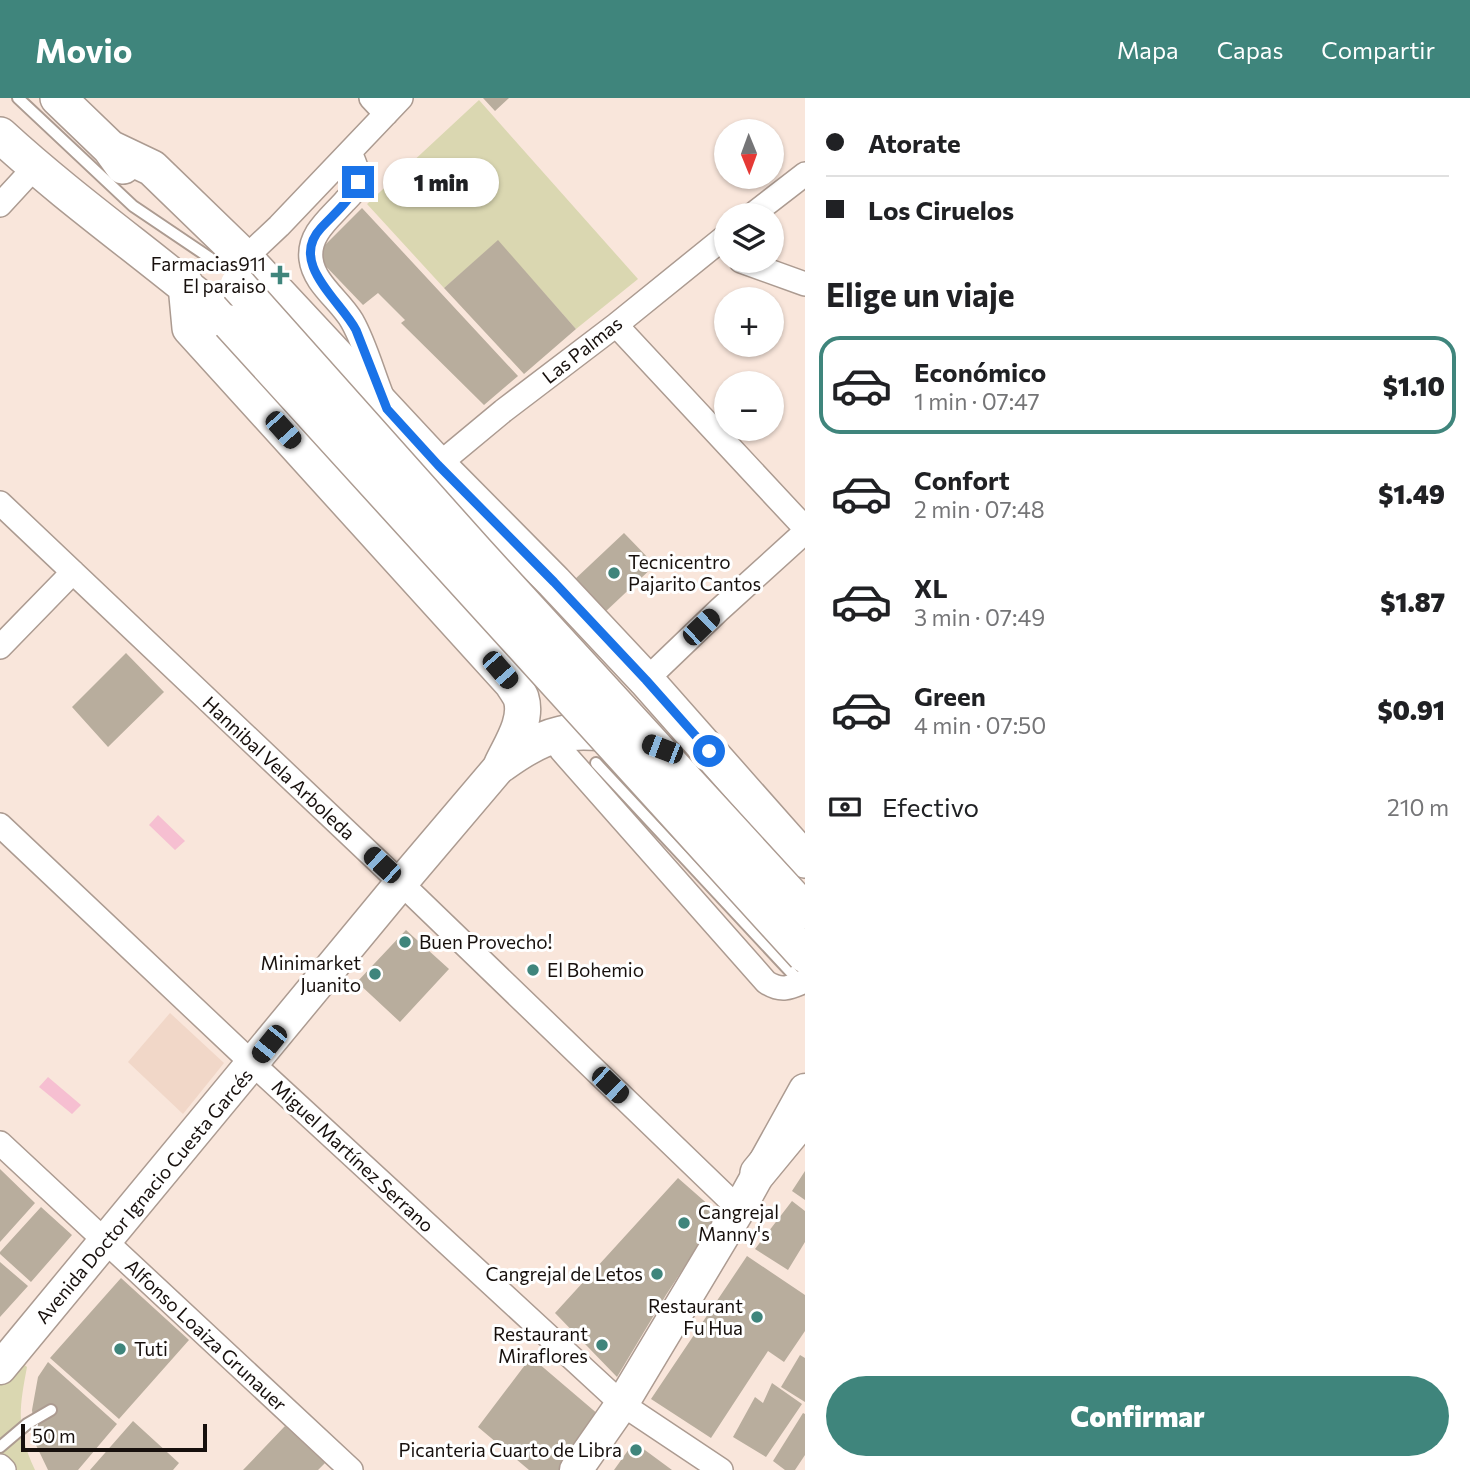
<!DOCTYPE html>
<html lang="es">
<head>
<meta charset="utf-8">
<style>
	body { margin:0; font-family:Commissioner,sans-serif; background:#f2f2f2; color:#202124; height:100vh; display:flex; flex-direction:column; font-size:26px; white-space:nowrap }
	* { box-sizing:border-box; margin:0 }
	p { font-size:23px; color:#757577 }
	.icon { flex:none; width:38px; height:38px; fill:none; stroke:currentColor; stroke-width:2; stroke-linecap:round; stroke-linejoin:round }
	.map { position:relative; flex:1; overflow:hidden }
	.drawer { display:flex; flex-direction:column; background:#fff; width:665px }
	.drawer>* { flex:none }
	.top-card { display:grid; align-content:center; height:154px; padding:0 21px; background:#fff }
	.needle { width:46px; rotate:179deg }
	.tools { position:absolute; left:714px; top:21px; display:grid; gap:14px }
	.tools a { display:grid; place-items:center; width:70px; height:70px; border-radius:50%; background:#fff; box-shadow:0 2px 5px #0004; font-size:35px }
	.scale { position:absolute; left:21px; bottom:18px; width:186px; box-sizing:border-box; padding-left:7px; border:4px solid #17100d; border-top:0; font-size:19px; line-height:24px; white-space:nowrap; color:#17100d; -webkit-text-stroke:5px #fff; paint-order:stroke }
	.end { position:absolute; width:32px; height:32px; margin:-16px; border:9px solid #1a73e8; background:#fff; box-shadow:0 0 0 4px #fff }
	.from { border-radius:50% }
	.bubble { position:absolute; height:49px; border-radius:24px; background:#fff; box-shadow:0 2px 5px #0004; font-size:23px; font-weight:800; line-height:49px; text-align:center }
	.car { position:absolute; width:21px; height:42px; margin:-21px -10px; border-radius:9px; box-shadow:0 0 5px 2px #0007; background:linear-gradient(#222 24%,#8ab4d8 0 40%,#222 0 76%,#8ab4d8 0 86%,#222 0) }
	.top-card b { display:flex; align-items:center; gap:24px; height:66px; font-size:26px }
	.top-card b+b { border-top:2px solid #e0e0e0 }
	.top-card i { width:18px; height:18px; background:#202124 }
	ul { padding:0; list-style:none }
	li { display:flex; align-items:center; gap:21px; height:98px; margin:0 14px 10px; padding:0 7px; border:4px solid transparent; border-radius:21px }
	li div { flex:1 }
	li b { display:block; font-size:26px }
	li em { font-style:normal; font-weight:800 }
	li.current { border-color:#3f857c }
	li>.icon { width:63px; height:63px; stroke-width:1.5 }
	h2 { padding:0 21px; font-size:32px; line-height:84px }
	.pay { display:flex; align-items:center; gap:18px; height:77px; padding:0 21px; font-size:26px }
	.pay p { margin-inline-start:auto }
	.primary-button { display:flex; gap:14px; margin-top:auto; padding:14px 21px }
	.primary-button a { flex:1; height:80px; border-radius:42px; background:#3f857c; color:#fff; font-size:28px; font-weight:800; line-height:80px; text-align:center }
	header { display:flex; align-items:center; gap:42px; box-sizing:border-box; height:98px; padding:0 35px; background:#3f857c; color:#fff }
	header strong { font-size:33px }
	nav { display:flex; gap:38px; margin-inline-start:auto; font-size:24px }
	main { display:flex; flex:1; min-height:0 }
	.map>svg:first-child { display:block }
	.built { fill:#f1d7c8 }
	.green { fill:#dad7b1 }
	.water { fill:#f6bfd1 }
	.building { fill:#b8ad9d }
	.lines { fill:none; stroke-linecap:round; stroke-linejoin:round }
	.lane-casing { stroke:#ac9b91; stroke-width:14 }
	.street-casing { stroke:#ac9b91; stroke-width:26 }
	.secondary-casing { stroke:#ac9b91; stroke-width:35 }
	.primary-casing { stroke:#ac9b91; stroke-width:38 }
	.lane { stroke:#fff; stroke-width:10 }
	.street { stroke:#fff; stroke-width:23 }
	.secondary { stroke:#fff; stroke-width:32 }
	.primary { stroke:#fff; stroke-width:35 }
	.primary-bridge-casing { stroke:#ac9b91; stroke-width:38; stroke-linecap:butt }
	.primary-bridge { stroke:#fff; stroke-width:35 }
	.route { stroke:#1a73e8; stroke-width:9 }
	.poi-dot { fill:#3f857c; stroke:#fff; stroke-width:2.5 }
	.labels { text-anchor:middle; stroke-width:6; stroke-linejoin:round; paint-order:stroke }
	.poi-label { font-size:19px; fill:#17100d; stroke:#fff; text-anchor:end }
	.street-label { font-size:19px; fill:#17100d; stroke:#fff }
</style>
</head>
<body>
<header>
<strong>Movio</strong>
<nav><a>Mapa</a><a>Capas</a><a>Compartir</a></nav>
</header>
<main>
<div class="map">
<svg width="805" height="1372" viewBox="0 0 805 1372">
	<rect width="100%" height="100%" fill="#f9e6db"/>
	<path class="built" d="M 170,915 L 224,965 L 183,1016 L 128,964 Z"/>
	<path class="green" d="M 479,2 L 638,181 L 576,231 L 498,143 L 444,190 L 367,106 Z
		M 0,1247 L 27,1269 C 19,1311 16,1332 35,1372 L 0,1372 Z"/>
	<path class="water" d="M 158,717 L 185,743 L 175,752 L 149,727 Z
		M 48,979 L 81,1007 L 72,1016 L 39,989 Z"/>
	<path class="building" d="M 483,0 L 509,0 L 495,13 Z
		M 362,110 L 518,278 L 484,307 L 401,225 L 405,222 L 378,195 L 363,207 L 315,157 Z
		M 498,142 L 576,231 L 524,276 L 444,190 Z
		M 624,435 L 655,467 L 604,515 L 573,483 Z
		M 126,555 L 164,594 L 108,649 L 72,609 Z
		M 406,832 L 449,871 L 400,924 L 357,884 Z
		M 0,1071 L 35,1105 L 0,1144 Z
		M 805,1073 L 805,1102 L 792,1093 Z
		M 678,1080 L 719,1116 L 666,1197 L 617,1279 L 555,1215 Z
		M 792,1103 L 805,1113 L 805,1144 L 788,1172 L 755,1151 Z
		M 41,1109 L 72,1137 L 31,1184 L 0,1156 L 0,1154 Z
		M 747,1158 L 805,1197 L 805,1233 L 784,1264 L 768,1253 L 711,1340 L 651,1301 Z
		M 0,1164 L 28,1188 L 0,1219 Z
		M 121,1180 L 189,1242 L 119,1321 L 50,1260 Z
		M 800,1257 L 805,1260 L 805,1304 L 781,1289 Z
		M 531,1259 L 599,1317 L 561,1372 L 529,1372 L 478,1329 Z
		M 48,1264 L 117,1326 L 78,1372 L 48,1372 L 36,1347 L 32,1312 L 38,1279 Z
		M 772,1285 L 802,1306 L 766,1359 L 733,1339 L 755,1299 L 763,1305 Z
		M 803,1315 L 805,1316 L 805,1357 L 795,1372 L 785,1372 L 773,1363 Z
		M 133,1323 L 179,1365 L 173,1372 L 90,1372 Z
		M 285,1328 L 325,1365 L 318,1372 L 243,1372 Z
		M 634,1344 L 672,1372 L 614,1372 Z"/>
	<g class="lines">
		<defs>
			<path id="lane" d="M 18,0 L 133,108 L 210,160
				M 596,665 L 801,885
				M 0,1349 L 27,1326 L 51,1312"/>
			<path id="street" d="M 371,0 L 386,16
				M 350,54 C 354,64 360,75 357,85 C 356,92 350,98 345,103 C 330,120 308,136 311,161 C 314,186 340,202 352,223 C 365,246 372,273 382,298
				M 0,107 L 35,69
				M 752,117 L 805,76
				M 245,160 L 279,128 L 401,0
				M 741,163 L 805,186
				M 616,227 L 805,430
				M 438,367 L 503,313 L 616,227 L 726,138
				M 0,405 L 401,785 L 739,1111
				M 0,549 L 73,474
				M 646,582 L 719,512 L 805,434
				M 561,652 L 766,884 C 781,894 790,890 805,883
				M 0,727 L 253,966 L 622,1306 L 721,1372
				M 0,1045 L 351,1372
				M 0,1368 L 4,1372"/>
			<path id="secondary" d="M 0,1270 L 401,785 L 502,666
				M 576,1372 L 622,1306 L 739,1111 L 805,992"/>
			<path id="primary" d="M 58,0 L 110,50 L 123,68
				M 0,37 C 73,104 155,161 230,225
				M 110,50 L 152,70 L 245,160 L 438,367 L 554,484 L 646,582 L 805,762
				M 186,187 L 190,230 L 512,585 C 515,590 519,595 521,600 C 528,622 511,647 502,666
				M 502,666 C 547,633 571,629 625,638
				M 758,1075 L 805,1018"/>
		</defs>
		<use href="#lane" class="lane-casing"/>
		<use href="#street" class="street-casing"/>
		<use href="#secondary" class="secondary-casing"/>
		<use href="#primary" class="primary-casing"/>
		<use href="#lane" class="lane"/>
		<use href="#street" class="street"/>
		<use href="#secondary" class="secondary"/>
		<use href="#primary" class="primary"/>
		<defs>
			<path id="primary-bridge" d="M 238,187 L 476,454 L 805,813
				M 230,225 L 805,857"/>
		</defs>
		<use href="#primary-bridge" class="primary-bridge-casing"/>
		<use href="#primary-bridge" class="primary-bridge"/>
	</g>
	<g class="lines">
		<path class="route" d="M 358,84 C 351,102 334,116 321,130 C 288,165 341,203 356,232 L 387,311 L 438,367 L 554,484 L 646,582 L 709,653"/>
	</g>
	<g class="poi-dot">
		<path d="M276.5 166.5h7v7h7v7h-7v7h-7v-7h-7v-7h7z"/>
		<circle cx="614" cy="475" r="7"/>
		<circle cx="405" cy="844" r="7"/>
		<circle cx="533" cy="872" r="7"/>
		<circle cx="375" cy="876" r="7"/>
		<circle cx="684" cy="1125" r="7"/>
		<circle cx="657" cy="1176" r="7"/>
		<circle cx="757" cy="1219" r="7"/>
		<circle cx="602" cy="1247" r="7"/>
		<circle cx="120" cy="1251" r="7"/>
		<circle cx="636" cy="1352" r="7"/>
	</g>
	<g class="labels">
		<g class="poi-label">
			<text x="266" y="173">Farmacias911<tspan x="266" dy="22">El paraiso</tspan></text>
			<text x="628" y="471" text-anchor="start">Tecnicentro<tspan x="628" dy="22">Pajarito Cantos</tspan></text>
			<text x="419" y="851" text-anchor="start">Buen Provecho!</text>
			<text x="361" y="872">Minimarket<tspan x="361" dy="22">Juanito</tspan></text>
			<text x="547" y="879" text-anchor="start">El Bohemio</text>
			<text x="698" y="1121" text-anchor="start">Cangrejal<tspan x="698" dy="22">Manny's</tspan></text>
			<text x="643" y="1183">Cangrejal de Letos</text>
			<text x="743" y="1215">Restaurant<tspan x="743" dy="22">Fu Hua</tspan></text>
			<text x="588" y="1243">Restaurant<tspan x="588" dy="22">Miraflores</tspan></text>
			<text x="134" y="1258" text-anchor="start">Tuti</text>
			<text x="622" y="1359">Picanteria Cuarto de Libra</text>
		</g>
		<g class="street-label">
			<text transform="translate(582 252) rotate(-38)" y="7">Las Palmas</text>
			<text transform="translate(279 670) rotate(43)" y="7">Hannibal Vela Arboleda</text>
			<text transform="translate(353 1058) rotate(43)" y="7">Miguel Martínez Serrano</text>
			<text transform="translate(144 1098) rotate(-50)" y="7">Avenida Doctor Ignacio Cuesta Garcés</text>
			<text transform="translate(206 1237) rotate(43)" y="7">Alfonso Loaiza Grunauer</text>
		</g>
	</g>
</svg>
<div class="tools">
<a><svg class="needle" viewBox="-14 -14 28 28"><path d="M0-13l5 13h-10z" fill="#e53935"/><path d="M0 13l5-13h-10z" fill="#757577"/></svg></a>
<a><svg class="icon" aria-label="layers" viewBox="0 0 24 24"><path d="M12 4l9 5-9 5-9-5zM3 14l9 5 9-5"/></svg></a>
<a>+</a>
<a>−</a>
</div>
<div class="scale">50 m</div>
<i class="end from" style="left:709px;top:653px"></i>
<i class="end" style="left:358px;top:84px"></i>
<div class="bubble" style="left:383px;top:60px;width:116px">1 min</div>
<i class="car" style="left:283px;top:332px;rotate:138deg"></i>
<i class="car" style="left:701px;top:529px;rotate:46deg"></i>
<i class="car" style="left:500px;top:572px;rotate:139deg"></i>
<i class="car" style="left:662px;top:651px;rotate:291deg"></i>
<i class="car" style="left:382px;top:767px;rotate:313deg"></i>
<i class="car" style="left:269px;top:946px;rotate:219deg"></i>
<i class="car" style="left:610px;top:987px;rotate:134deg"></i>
</div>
<section class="drawer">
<div class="top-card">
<b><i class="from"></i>Atorate</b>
<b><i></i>Los Ciruelos</b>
</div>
<h2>Elige un viaje</h2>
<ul>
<li class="current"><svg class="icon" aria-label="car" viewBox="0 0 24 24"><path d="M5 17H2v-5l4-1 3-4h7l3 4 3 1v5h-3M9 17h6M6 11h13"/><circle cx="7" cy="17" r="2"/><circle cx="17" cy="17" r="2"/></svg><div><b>Económico</b><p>1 min · 07:47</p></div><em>$1.10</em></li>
<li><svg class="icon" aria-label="car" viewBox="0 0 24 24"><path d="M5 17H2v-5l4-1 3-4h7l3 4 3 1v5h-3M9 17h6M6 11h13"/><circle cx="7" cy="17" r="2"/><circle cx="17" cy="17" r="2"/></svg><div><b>Confort</b><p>2 min · 07:48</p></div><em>$1.49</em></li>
<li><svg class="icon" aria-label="car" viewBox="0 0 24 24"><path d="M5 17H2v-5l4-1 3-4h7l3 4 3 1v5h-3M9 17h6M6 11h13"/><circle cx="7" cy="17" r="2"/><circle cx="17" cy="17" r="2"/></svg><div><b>XL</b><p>3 min · 07:49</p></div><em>$1.87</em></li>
<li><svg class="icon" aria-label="car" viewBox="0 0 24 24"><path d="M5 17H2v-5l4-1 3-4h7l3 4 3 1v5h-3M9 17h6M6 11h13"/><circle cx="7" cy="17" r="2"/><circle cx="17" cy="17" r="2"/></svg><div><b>Green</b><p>4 min · 07:50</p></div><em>$0.91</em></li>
</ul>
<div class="pay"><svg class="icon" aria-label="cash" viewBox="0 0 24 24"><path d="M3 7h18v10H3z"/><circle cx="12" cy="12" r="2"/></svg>Efectivo<p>210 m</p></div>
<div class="primary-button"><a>Confirmar</a></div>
</section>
</main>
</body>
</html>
